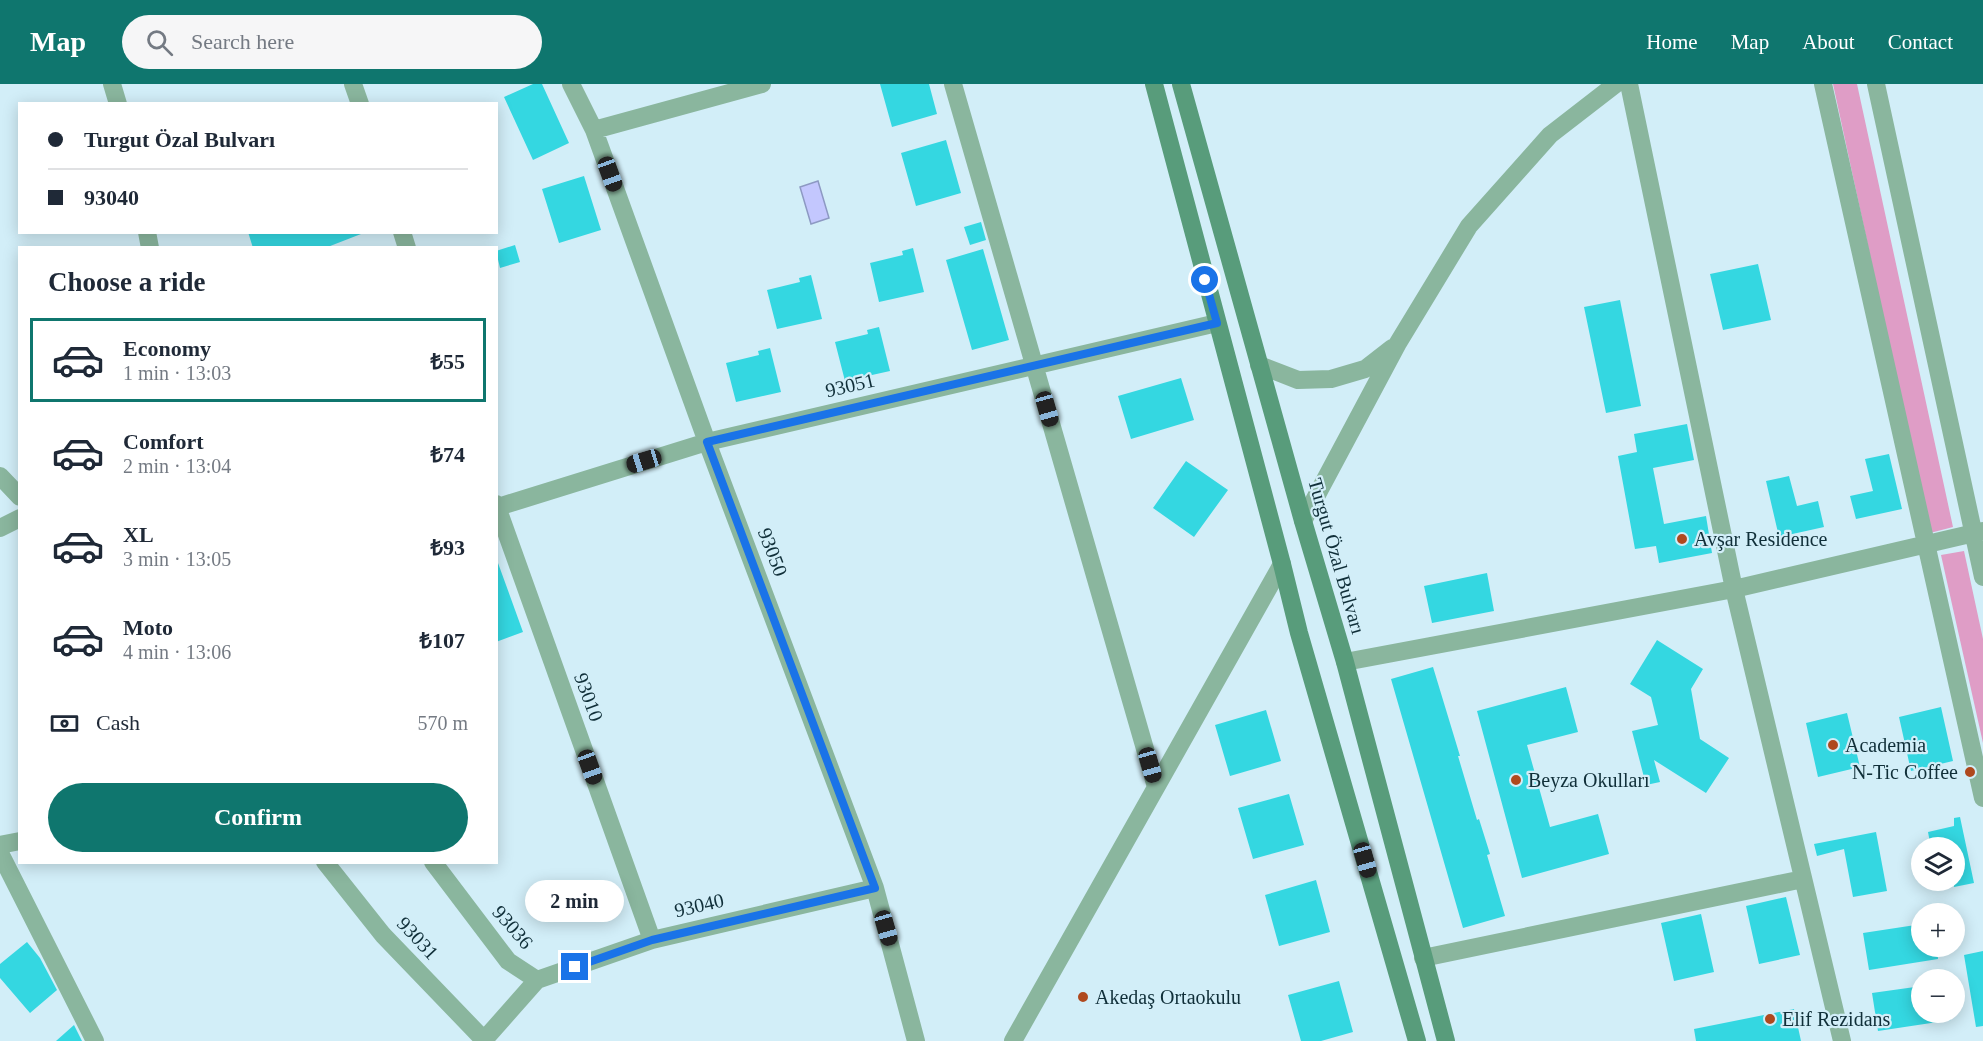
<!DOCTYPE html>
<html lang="en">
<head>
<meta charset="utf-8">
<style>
	body { margin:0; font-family:"Times New Roman",serif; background:#f6f6f7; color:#1f2937; height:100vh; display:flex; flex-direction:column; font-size:22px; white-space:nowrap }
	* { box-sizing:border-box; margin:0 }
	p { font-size:20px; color:#747a83 }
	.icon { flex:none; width:33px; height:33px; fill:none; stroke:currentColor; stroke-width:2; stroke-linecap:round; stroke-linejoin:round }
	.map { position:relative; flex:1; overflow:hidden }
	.drawer { position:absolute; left:18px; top:162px; width:480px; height:618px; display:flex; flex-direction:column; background:#fff; border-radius:0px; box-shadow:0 3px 15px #0003 }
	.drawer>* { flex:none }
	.hud { position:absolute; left:18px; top:18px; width:480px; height:132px; border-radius:0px; box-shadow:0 3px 15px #0003; display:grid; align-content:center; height:132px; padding:0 30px; background:#fff }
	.fabs { position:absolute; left:1911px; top:753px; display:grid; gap:12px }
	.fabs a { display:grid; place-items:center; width:54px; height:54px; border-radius:50%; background:#fff; box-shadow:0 3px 15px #0003; font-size:30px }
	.end { position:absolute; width:27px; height:27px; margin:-14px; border:8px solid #1a73e8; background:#fff; box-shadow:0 0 0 3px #fff }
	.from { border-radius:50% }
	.bubble { position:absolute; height:42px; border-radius:21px; background:#fff; box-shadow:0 3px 15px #0003; font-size:20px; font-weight:700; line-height:42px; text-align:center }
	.car { position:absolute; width:18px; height:36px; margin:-18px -9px; border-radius:8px; box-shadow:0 0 4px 2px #0007; background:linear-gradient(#222 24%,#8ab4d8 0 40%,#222 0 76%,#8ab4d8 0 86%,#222 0) }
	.hud b { display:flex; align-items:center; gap:21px; height:57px; font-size:22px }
	.hud b+b { border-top:2px solid #e0e1e3 }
	.hud i { width:15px; height:15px; background:#1f2937 }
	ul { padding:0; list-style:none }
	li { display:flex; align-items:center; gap:18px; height:84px; margin:0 12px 9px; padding:0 18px; border:3px solid transparent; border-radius:0px }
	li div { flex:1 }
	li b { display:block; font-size:22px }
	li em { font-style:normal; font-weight:700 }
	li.on { border-color:#0f766e }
	li>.icon { width:54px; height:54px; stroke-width:1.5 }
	h2 { padding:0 30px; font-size:27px; line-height:72px }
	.pay { display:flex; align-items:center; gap:15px; height:66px; padding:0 30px; font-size:22px }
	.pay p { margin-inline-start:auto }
	.action { display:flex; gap:12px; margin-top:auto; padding:12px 30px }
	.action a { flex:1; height:69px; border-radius:36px; background:#0f766e; color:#fff; font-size:24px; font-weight:700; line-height:69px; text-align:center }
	header { display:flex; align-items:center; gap:36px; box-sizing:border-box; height:84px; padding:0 30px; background:#0f766e; color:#fff }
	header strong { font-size:28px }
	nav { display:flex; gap:33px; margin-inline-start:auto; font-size:21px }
	.search { width:420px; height:54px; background:#f6f6f7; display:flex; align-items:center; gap:15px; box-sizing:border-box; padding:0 21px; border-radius:33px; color:#747a83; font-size:22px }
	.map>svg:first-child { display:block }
	.green { fill:#df9dc6 }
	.water { fill:#c3c7fe; stroke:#8d99c3; stroke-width:1.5 }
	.building { fill:#34d7e1 }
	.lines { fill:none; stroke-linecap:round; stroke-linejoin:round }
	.minor { stroke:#8ab69e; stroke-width:18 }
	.secondary { stroke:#589c7b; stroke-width:18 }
	.route { stroke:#1a73e8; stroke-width:8 }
	.poi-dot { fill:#af491e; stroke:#d2eef8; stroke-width:2 }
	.labels { text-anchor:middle; stroke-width:4.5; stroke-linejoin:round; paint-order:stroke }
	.street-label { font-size:20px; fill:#102f39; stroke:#d2eef8 }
	.poi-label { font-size:20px; fill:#102f39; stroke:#d2eef8; text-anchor:start }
</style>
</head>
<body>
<header>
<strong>Map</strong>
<div class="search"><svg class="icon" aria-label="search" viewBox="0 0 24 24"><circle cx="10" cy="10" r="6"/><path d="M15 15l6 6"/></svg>Search here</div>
<nav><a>Home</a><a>Map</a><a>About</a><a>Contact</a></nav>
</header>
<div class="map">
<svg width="1983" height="957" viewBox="0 0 1983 957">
	<rect width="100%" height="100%" fill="#d2eef8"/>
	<path class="green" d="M 1833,0 L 1857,0 L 1953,443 L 1930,449 Z
		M 1964,467 L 1983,555 L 1983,659 L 1941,471 Z"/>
	<path class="water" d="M 818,97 L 829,134 L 811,140 L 800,103 Z"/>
	<path class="building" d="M 533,0 L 542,0 L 569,59 L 533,76 L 504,13 Z
		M 880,0 L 929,0 L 937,30 L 892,43 Z
		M 946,56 L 961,109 L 916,122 L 901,69 Z
		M 584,92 L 601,146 L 559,159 L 542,105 Z
		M 981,138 L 986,156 L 970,161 L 964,143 Z
		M 248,148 L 361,148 L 361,150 L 325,164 L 253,164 Z
		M 515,161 L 520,178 L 500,184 L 496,167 Z
		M 913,164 L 924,208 L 879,218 L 870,179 L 903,171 L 902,167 Z
		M 983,165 L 1009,256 L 972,266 L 946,176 Z
		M 1758,180 L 1771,236 L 1723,246 L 1710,190 Z
		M 811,191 L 822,235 L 777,245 L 767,206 L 800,198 L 799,194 Z
		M 1620,216 L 1641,322 L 1606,329 L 1584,223 Z
		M 879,243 L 890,287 L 845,297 L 835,258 L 868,250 L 867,246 Z
		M 770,264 L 781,308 L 736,318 L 726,279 L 759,271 L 758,267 Z
		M 1181,294 L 1194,336 L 1131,355 L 1118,312 Z
		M 1687,340 L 1694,376 L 1653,384 L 1664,440 L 1706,432 L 1712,469 L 1659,479 L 1656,462 L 1635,465 L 1618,372 L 1637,368 L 1634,350 Z
		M 1889,370 L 1902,425 L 1856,435 L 1850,412 L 1873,407 L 1865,375 Z
		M 1186,377 L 1228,406 L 1194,453 L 1153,424 Z
		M 1789,392 L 1797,422 L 1818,417 L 1824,443 L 1779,453 L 1766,397 Z
		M 496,479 L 498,479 L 523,548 L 496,558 Z
		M 1487,489 L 1494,527 L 1432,539 L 1424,502 Z
		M 1657,556 L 1703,585 L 1691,605 L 1700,655 L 1729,674 L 1706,709 L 1654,676 L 1660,698 L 1646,701 L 1632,647 L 1658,641 L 1651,613 L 1630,600 Z
		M 1433,583 L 1460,672 L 1458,672 L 1477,736 L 1479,735 L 1490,770 L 1487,771 L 1505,832 L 1463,844 L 1391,595 Z
		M 1566,603 L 1578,648 L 1527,661 L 1550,743 L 1598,730 L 1609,770 L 1522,794 L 1477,627 Z
		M 1941,623 L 1953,677 L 1911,687 L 1899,633 Z
		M 1266,626 L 1281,677 L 1230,692 L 1215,641 Z
		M 1847,629 L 1860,683 L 1818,693 L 1806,639 Z
		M 1289,710 L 1304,761 L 1253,775 L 1238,724 Z
		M 1960,733 L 1974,799 L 1954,803 L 1954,764 L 1931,764 L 1928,748 L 1954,742 L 1954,734 Z
		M 1876,748 L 1887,807 L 1853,813 L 1844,765 L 1817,772 L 1814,760 Z
		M 1316,796 L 1330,848 L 1279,862 L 1265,811 Z
		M 1786,813 L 1800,871 L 1759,880 L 1746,822 Z
		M 1701,830 L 1714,888 L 1674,897 L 1661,839 Z
		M 1922,840 L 1922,862 L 1937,862 L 1938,875 L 1869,886 L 1863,849 Z
		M 27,858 L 40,874 L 57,906 L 30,929 L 0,894 L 0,880 Z
		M 1983,867 L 1983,942 L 1976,943 L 1964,871 Z
		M 1339,897 L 1353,948 L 1321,957 L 1301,957 L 1288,911 Z
		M 1922,902 L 1922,928 L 1950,928 L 1951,936 L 1878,947 L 1872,909 Z
		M 1794,925 L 1801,957 L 1696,957 L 1694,945 Z
		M 74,941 L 82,957 L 56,957 Z"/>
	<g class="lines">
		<path class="minor" d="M 112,0 L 118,20
			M 353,0 L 360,20
			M 571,0 L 594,46 L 707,358 L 875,804 L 916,957
			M 953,0 L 1156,703
			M 1629,0 L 1734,505 L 1983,447
			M 1823,0 L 1983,714
			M 1876,0 L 1983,493
			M 594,46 L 762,0
			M 147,148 L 150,164
			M 402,148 L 407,164
			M 1259,281 L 1298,296 L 1331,295 L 1365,285 L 1392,264
			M 0,392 L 20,413
			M 496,420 L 652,856
			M 498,423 L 707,358 L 1217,239
			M 1303,437 L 1398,259 L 1469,142 L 1550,51 L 1616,0
			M 0,444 L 20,434
			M 1345,578 L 1734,505 L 1842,957
			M 0,761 L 20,757
			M 0,769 L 95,957
			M 325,778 L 383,851 L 484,956
			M 433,778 L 508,877 L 537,896
			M 1423,874 L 1803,795
			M 484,957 L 484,956 L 537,896 L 652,856 L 875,804
			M 1013,957 L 1282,480"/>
		<path class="secondary" d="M 1154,0 L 1282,480 L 1299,549 L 1417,957
			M 1181,0 L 1303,437 L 1345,578 L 1446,957"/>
	</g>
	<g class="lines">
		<path class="route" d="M 575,883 L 652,856 L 875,804 L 707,358 L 1217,239 L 1205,196"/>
	</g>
	<g class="poi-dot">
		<circle cx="1682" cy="455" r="6"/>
		<circle cx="1833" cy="661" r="6"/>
		<circle cx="1970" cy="688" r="6"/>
		<circle cx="1516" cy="696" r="6"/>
		<circle cx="1083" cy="913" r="6"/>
		<circle cx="1770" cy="935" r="6"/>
	</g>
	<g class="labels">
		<g class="street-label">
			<text transform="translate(850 301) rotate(-13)" y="7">93051</text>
			<text transform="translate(773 468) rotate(69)" y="7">93050</text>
			<text transform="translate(1337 472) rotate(74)" y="7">Turgut Özal Bulvarı</text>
			<text transform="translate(589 613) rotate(70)" y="7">93010</text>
			<text transform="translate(699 821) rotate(-13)" y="7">93040</text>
			<text transform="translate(513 843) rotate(49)" y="7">93036</text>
			<text transform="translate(418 854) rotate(47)" y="7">93031</text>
		</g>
		<g class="poi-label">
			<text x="1694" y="462">Avşar Residence</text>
			<text x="1845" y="668">Academia</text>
			<text x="1958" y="695" text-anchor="end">N-Tic Coffee</text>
			<text x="1528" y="703">Beyza Okulları</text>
			<text x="1095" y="920">Akedaş Ortaokulu</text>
			<text x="1782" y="942">Elif Rezidans</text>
		</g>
	</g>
</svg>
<div class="fabs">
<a><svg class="icon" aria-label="layers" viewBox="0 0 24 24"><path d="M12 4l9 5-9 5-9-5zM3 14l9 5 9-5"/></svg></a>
<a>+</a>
<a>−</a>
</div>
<i class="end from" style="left:1205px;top:196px"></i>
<i class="end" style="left:575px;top:883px"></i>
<div class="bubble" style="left:525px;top:796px;width:99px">2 min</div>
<i class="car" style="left:610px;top:90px;rotate:160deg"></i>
<i class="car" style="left:1047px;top:325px;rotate:164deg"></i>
<i class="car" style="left:644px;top:377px;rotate:253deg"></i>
<i class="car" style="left:1150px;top:681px;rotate:164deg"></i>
<i class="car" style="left:590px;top:683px;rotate:160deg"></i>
<i class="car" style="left:1365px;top:776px;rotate:164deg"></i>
<i class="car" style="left:886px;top:844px;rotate:164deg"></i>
<div class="hud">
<b><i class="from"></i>Turgut Özal Bulvarı</b>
<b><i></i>93040</b>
</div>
<section class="drawer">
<h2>Choose a ride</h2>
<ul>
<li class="on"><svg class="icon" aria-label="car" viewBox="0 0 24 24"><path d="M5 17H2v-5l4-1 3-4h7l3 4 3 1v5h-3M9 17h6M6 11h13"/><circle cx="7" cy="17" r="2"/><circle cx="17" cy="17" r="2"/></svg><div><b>Economy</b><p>1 min · 13:03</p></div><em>₺55</em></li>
<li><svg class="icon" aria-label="car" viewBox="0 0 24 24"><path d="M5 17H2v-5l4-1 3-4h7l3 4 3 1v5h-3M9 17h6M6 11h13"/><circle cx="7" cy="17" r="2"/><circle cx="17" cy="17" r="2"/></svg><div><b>Comfort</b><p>2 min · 13:04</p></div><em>₺74</em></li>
<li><svg class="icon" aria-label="car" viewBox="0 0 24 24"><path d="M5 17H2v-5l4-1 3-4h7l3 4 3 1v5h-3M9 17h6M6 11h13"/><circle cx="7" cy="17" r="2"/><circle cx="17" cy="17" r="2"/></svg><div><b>XL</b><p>3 min · 13:05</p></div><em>₺93</em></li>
<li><svg class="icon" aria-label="car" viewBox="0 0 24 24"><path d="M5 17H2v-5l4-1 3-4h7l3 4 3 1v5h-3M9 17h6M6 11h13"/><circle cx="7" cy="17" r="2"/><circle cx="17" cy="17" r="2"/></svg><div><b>Moto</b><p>4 min · 13:06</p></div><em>₺107</em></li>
</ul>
<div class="pay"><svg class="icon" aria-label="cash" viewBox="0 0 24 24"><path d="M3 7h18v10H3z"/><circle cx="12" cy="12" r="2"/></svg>Cash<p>570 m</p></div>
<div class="action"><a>Confirm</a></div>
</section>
</div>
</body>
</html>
